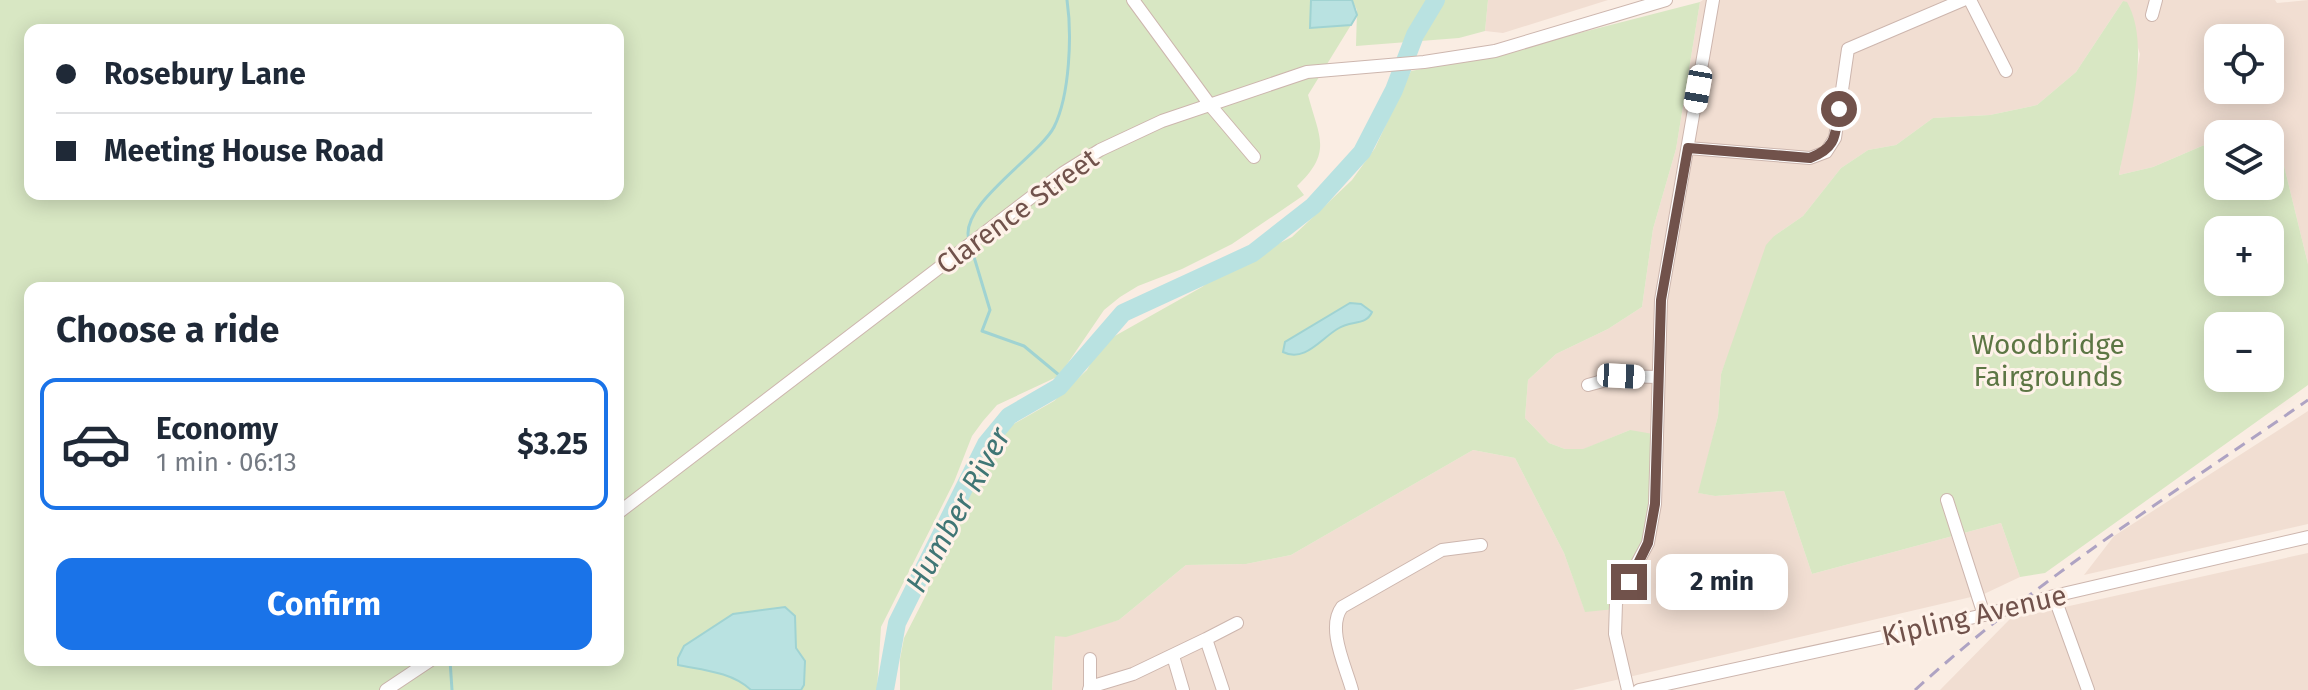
<!DOCTYPE html>
<html lang="en">
<head>
<meta charset="utf-8">
<style>
	body { margin:0; font-family:"Fira Sans",sans-serif; background:#f2f2f3; color:#1f2937; height:100vh; display:flex; flex-direction:column; font-size:30px; white-space:nowrap }
	* { box-sizing:border-box; margin:0 }
	p { font-size:26px; color:#747a83 }
	.icon { flex:none; width:44px; height:44px; fill:none; stroke:currentColor; stroke-width:2; stroke-linecap:round; stroke-linejoin:round }
	.map { position:relative; flex:1; overflow:hidden }
	.sheet { position:absolute; left:24px; top:282px; width:600px; height:384px; display:flex; flex-direction:column; background:#fff; border-radius:16px; box-shadow:0 4px 20px #0003 }
	.sheet>* { flex:none }
	.hud { position:absolute; left:24px; top:24px; width:600px; height:176px; border-radius:16px; box-shadow:0 4px 20px #0003; display:grid; align-content:center; height:176px; padding:0 32px; background:#fff }
	.tools { position:absolute; left:2204px; top:24px; display:grid; gap:16px }
	.tools a { display:grid; place-items:center; width:80px; height:80px; border-radius:16px; background:#fff; box-shadow:0 4px 20px #0003; font-size:40px }
	.end { position:absolute; width:36px; height:36px; margin:-18px; border:10px solid #71524b; background:#fff; box-shadow:0 0 0 4px #fff }
	.from { border-radius:50% }
	.bubble { position:absolute; height:56px; border-radius:16px; background:#fff; box-shadow:0 4px 20px #0003; font-size:26px; font-weight:700; line-height:56px; text-align:center }
	.car { position:absolute; width:24px; height:48px; margin:-24px -12px; border-radius:10px; box-shadow:0 0 6px 2px #0007; background:linear-gradient(#fff 24%,#345 0 40%,#fff 0 76%,#345 0 86%,#fff 0) }
	.hud b { display:flex; align-items:center; gap:28px; height:76px; font-size:30px }
	.hud b+b { border-top:2px solid #e0e1e3 }
	.hud i { width:20px; height:20px; background:#1f2937 }
	ul { padding:0; list-style:none }
	li { display:flex; align-items:center; gap:24px; height:132px; margin:0 16px 12px; padding:0 16px; border:4px solid transparent; border-radius:16px }
	li div { flex:1 }
	li b { display:block; font-size:30px }
	li em { font-style:normal; font-weight:700 }
	li.on { border-color:#1a73e8 }
	li>.icon { width:72px; height:72px; stroke-width:1.5 }
	h2 { padding:0 32px; font-size:36px; line-height:96px }
	.button { display:flex; gap:16px; margin-top:auto; padding:16px 32px }
	.button a { flex:1; height:92px; border-radius:16px; background:#1a73e8; color:#fff; font-size:32px; font-weight:700; line-height:92px; text-align:center }
	.map>svg:first-child { display:block }
	.residential { fill:#f1ded2; fill-rule:evenodd }
	.green { fill:#d8e7c3; fill-rule:evenodd }
	.water { fill:#b9e2e1; stroke:#a0d3d2; stroke-width:2 }
	.lines { fill:none; stroke-linecap:round; stroke-linejoin:round }
	.stream { stroke:#a0d3d2; stroke-width:3 }
	.river { stroke:#b9e2e1; stroke-width:18 }
	.minor-casing { stroke:#cdb6ae; stroke-width:14 }
	.minor { stroke:#fff; stroke-width:12 }
	.rail { stroke:#aea3c3; stroke-width:3; stroke-dasharray:12 8; stroke-linecap:butt }
	.route { stroke:#71524b; stroke-width:10 }
	.labels { text-anchor:middle; stroke-width:6; stroke-linejoin:round; paint-order:stroke }
	.street-label { font-size:28px; fill:#71524b; stroke:#fef2e9 }
	.park-label { font-size:28px; fill:#5c7644; stroke:#fef2e9 }
	.water-label { font-size:30px; font-style:italic; fill:#407675; stroke:#fef2e9 }
</style>
</head>
<body>
<div class="map">
<svg width="2308" height="690" viewBox="0 0 2308 690">
	<rect width="100%" height="100%" fill="#faede3"/>
	<path class="residential" d="M 1488,0 L 1608,0 L 1503,33 L 1485,31 Z
		M 1703,0 L 2275,0 L 2277,3 L 2308,0 L 2308,264 L 2275,129 L 2252,134 L 2218,134 L 2218,142 L 2202,146 L 2153,167 L 2119,175 L 2140,54 L 2123,1 L 2076,72 L 2037,105 L 1990,115 L 1933,118 L 1896,145 L 1868,150 L 1841,168 L 1803,216 L 1774,236 L 1721,374 L 1718,416 L 1699,493 L 1715,496 L 1784,491 L 1812,574 L 2001,523 L 2020,577 L 1984,594 L 1573,690 L 1052,690 L 1055,636 L 1119,620 L 1186,565 L 1246,564 L 1291,555 L 1473,450 L 1515,458 L 1564,553 L 1585,611 L 1630,430 L 1584,449 L 1565,449 L 1549,443 L 1525,418 L 1528,380 L 1556,354 L 1608,329 L 1642,307 L 1653,229 L 1676,149 L 1700,2 ZM 2218,38 L 2270,38 L 2270,90 L 2218,90 Z
		M 2308,411 L 2308,524 L 2084,575 L 2114,536 Z
		M 2308,553 L 2308,690 L 1940,690 L 2010,619 Z"/>
	<path class="green" d="M 0,0 L 1311,0 L 1311,28 L 1351,25 L 1308,95 C 1319,137 1333,152 1297,186 L 1304,195 L 1232,244 L 1182,269 L 1138,286 L 1120,297 L 1104,310 L 1059,376 L 997,405 L 983,421 L 972,436 L 954,482 L 881,627 L 877,690 L 0,690 ZM 30,30 L 618,30 L 618,194 L 30,194 ZM 30,288 L 618,288 L 618,660 L 30,660 Z
		M 1352,0 L 1488,0 L 1485,31 L 1459,38 L 1356,46 L 1357,10 Z
		M 2123,1 L 2127,2 C 2152,45 2128,126 2119,175 L 2153,167 L 2202,146 L 2218,142 L 2218,186 L 2270,186 L 2270,134 L 2252,134 L 2275,129 L 2308,264 L 2308,385 L 2045,573 L 2020,577 L 2001,523 L 1812,574 L 1784,491 L 1715,496 L 1698,493 L 1718,416 L 1721,374 L 1766,245 L 1774,236 L 1803,216 L 1841,168 L 1868,150 L 1896,145 L 1933,118 L 1990,115 L 2037,105 L 2076,72 ZM 2218,230 L 2270,230 L 2270,282 L 2218,282 ZM 2218,326 L 2270,326 L 2270,378 L 2218,378 Z
		M 1700,2 L 1676,149 L 1653,229 L 1642,307 L 1608,329 L 1556,354 L 1528,380 L 1525,418 L 1549,443 L 1565,449 L 1583,449 L 1630,430 L 1659,435 L 1652,534 L 1615,609 L 1585,612 L 1564,553 L 1515,458 L 1473,450 L 1291,555 L 1246,564 L 1186,565 L 1119,620 L 1066,637 L 1055,636 L 1052,690 L 900,690 L 900,659 L 904,638 L 926,595 L 937,557 L 951,526 L 998,433 L 1054,401 L 1087,370 L 1098,350 L 1113,337 L 1202,287 L 1225,270 L 1292,237 L 1352,180 L 1375,148 L 1411,71 L 1494,55 Z"/>
	<path class="water" d="M 1311,0 L 1352,0 L 1357,15 L 1351,25 L 1310,28 Z
		M 1350,303 L 1361,304 L 1372,312 C 1366,326 1351,320 1339,328 C 1321,338 1305,363 1283,352 L 1285,342 Z
		M 785,607 L 795,616 L 796,648 L 805,661 L 804,685 L 801,690 L 751,690 C 732,672 703,670 678,665 L 678,658 L 684,646 L 733,614 Z"/>
	<g class="lines">
		<path class="stream" d="M 969,240 C 958,205 1039,156 1054,127 C 1070,95 1072,34 1067,0
			M 971,247 L 990,310 L 982,331 L 1024,346 L 1065,380
			M 450,660 L 452,690"/>
		<path class="river" d="M 885,690 L 897,623 L 986,444 L 1009,416 L 1059,387 L 1123,313 L 1253,253 L 1313,206 L 1362,152 L 1394,90 L 1415,35 L 1436,0"/>
		<defs>
			<path id="minor" d="M 1133,0 L 1210,105 L 1254,157
				M 1970,0 L 2006,71
				M 2152,15 L 2156,0
				M 1688,148 L 1810,158 L 1826,152 L 1835,138 L 1848,49 L 1963,0
				M 1588,385 L 1621,376 L 1657,377
				M 1947,500 L 1984,615
				M 618,513 L 1063,173 L 1100,150 L 1162,121 L 1307,72 L 1424,62 L 1495,51 L 1666,0
				M 2054,596 L 2088,690
				M 1206,639 L 1237,623
				M 1173,656 L 1183,690
				M 1090,659 L 1090,687
				M 386,690 L 431,660
				M 1089,690 L 1090,687 L 1133,674 L 1206,639 L 1223,690
				M 1352,690 C 1346,667 1326,628 1342,607 L 1442,550 L 1481,545
				M 1628,690 L 1615,634 L 1616,603 L 1648,543 L 1655,504 L 1661,300 L 1713,0
				M 1639,690 L 1984,615 L 2054,596 L 2308,537"/>
		</defs>
		<use href="#minor" class="minor-casing"/>
		<use href="#minor" class="minor"/>
		<path class="rail" d="M 1915,690 C 2036,580 2174,493 2308,400"/>
	</g>
	<g class="lines">
		<path class="route" d="M 1629,582 L 1648,543 L 1655,504 L 1661,300 L 1688,148 L 1810,158 C 1837,148 1835,135 1839,109"/>
	</g>
	<g class="labels">
		<g class="street-label">
			<text transform="translate(1017 211) rotate(-36)" y="10">Clarence Street</text>
			<text transform="translate(1974 615) rotate(-13)" y="10">Kipling Avenue</text>
		</g>
		<g class="park-label">
			<text x="2048" y="354">Woodbridge<tspan x="2048" dy="32">Fairgrounds</tspan></text>
		</g>
		<g class="water-label">
			<text transform="translate(958 510) rotate(-61)" y="10">Humber River</text>
		</g>
	</g>
</svg>
<div class="tools">
<a><svg class="icon" aria-label="locate" viewBox="0 0 24 24"><circle cx="12" cy="12" r="6"/><path d="M12 2v4M12 18v4M2 12h4M18 12h4"/></svg></a>
<a><svg class="icon" aria-label="layers" viewBox="0 0 24 24"><path d="M12 4l9 5-9 5-9-5zM3 14l9 5 9-5"/></svg></a>
<a>+</a>
<a>−</a>
</div>
<i class="end from" style="left:1839px;top:109px"></i>
<i class="end" style="left:1629px;top:582px"></i>
<div class="bubble" style="left:1656px;top:554px;width:132px">2 min</div>
<i class="car" style="left:1698px;top:89px;rotate:190deg"></i>
<i class="car" style="left:1621px;top:376px;rotate:93deg"></i>
<div class="hud">
<b><i class="from"></i>Rosebury Lane</b>
<b><i></i>Meeting House Road</b>
</div>
<section class="sheet">
<h2>Choose a ride</h2>
<ul>
<li class="on"><svg class="icon" aria-label="car" viewBox="0 0 24 24"><path d="M5 17H2v-5l4-1 3-4h7l3 4 3 1v5h-3M9 17h6M6 11h13"/><circle cx="7" cy="17" r="2"/><circle cx="17" cy="17" r="2"/></svg><div><b>Economy</b><p>1 min · 06:13</p></div><em>$3.25</em></li>
</ul>
<div class="button"><a>Confirm</a></div>
</section>
</div>
</body>
</html>
